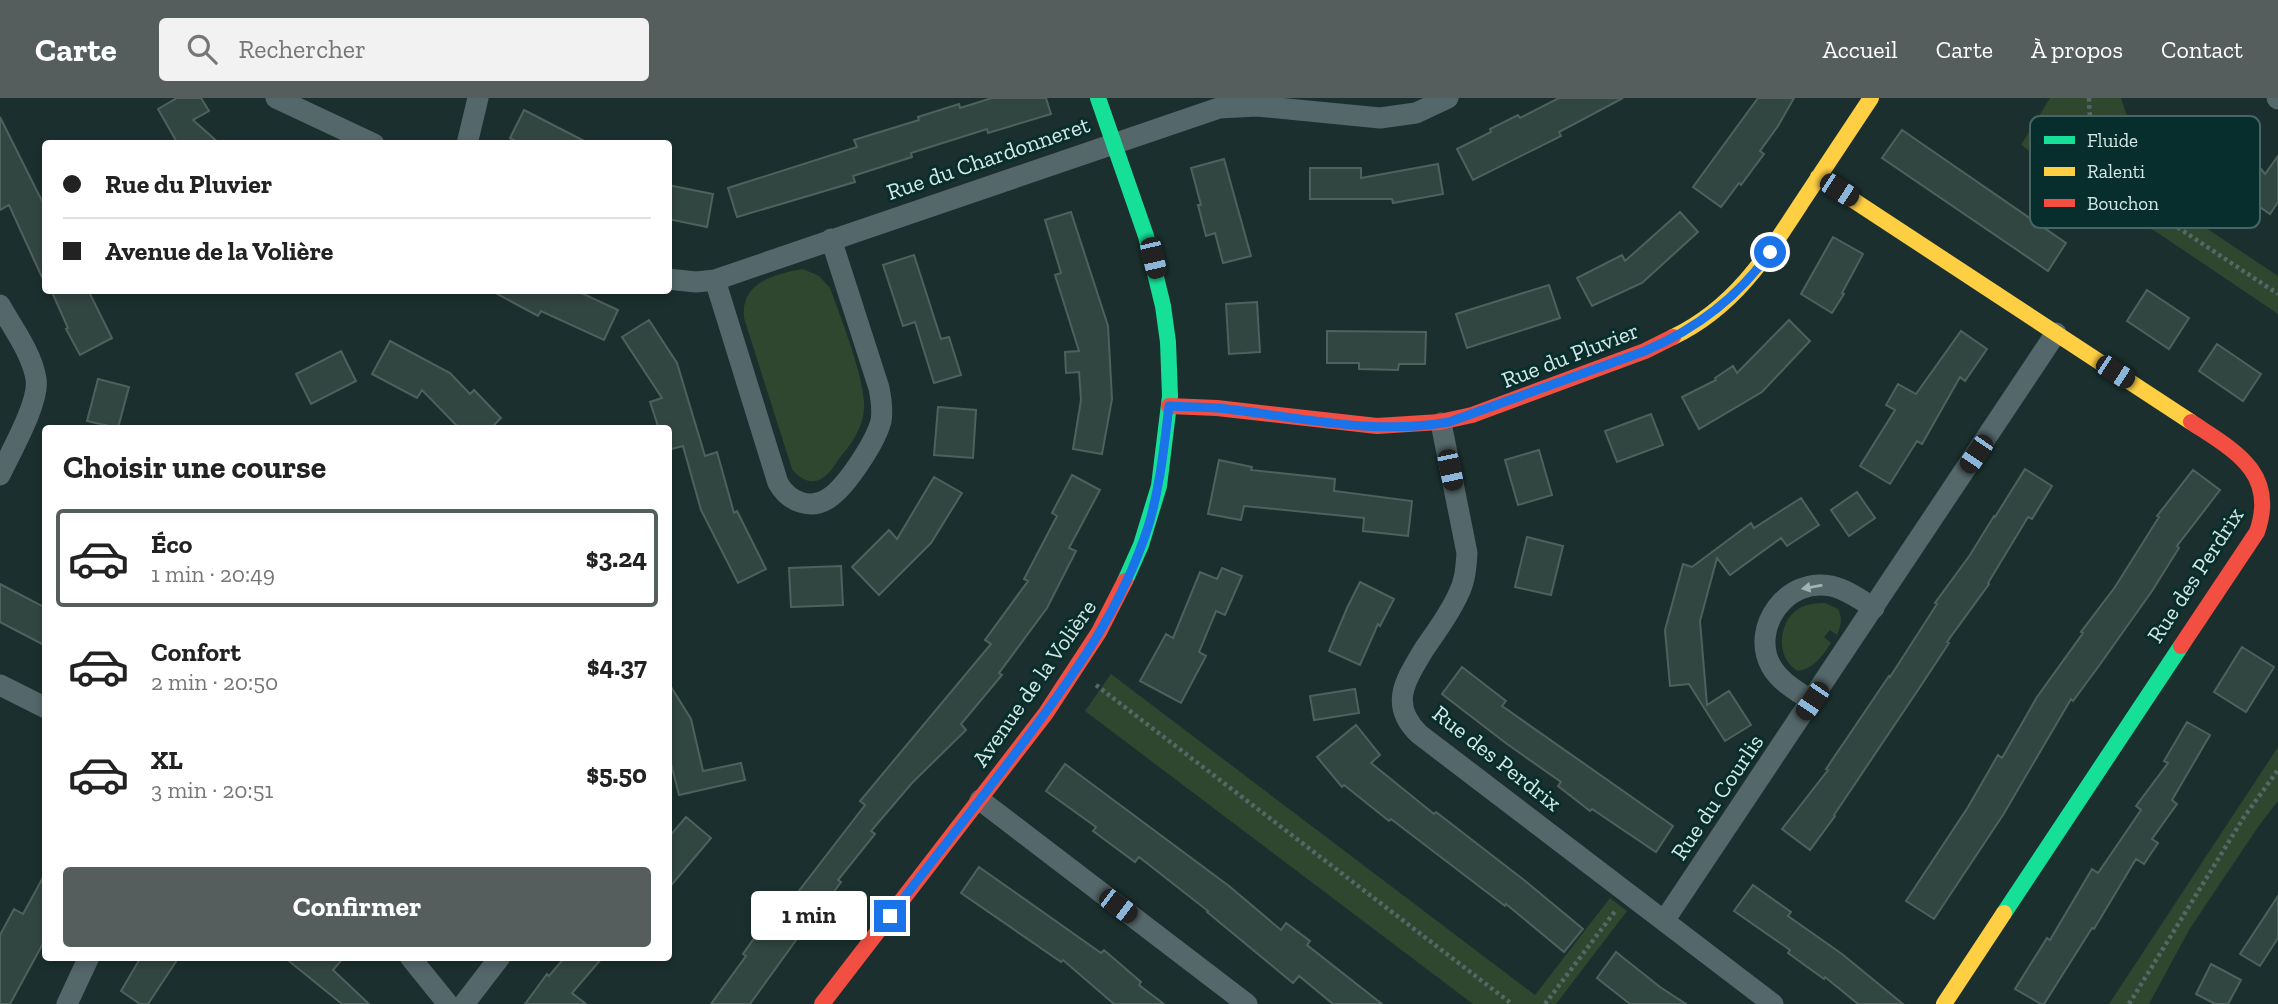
<!DOCTYPE html>
<html lang="fr">
<head>
<meta charset="utf-8">
<style>
	body { margin:0; font-family:"Zilla Slab",serif; background:#f2f2f2; color:#222; height:100vh; display:flex; flex-direction:column; font-size:26px; white-space:nowrap }
	* { box-sizing:border-box; margin:0 }
	p { font-size:23px; color:#767676 }
	.icon { flex:none; width:38px; height:38px; fill:none; stroke:currentColor; stroke-width:2; stroke-linecap:round; stroke-linejoin:round }
	.map { position:relative; flex:1; overflow:hidden }
	.drawer { position:absolute; left:42px; top:327px; width:630px; height:536px; display:flex; flex-direction:column; background:#fff; border-radius:7px; box-shadow:0 4px 10px #0003 }
	.drawer>* { flex:none }
	.top-card { position:absolute; left:42px; top:42px; width:630px; height:154px; border-radius:7px; box-shadow:0 4px 10px #0003; display:grid; align-content:center; height:154px; padding:0 21px; background:#fff }
	.end { position:absolute; width:32px; height:32px; margin:-16px; border:9px solid #1a73e8; background:#fff; box-shadow:0 0 0 4px #fff }
	.from { border-radius:50% }
	.bubble { position:absolute; height:49px; border-radius:7px; background:#fff; box-shadow:0 4px 10px #0003; font-size:23px; font-weight:800; line-height:49px; text-align:center }
	.car { position:absolute; width:21px; height:42px; margin:-21px -10px; border-radius:9px; box-shadow:0 0 5px 2px #0007; background:linear-gradient(#222 24%,#8ab4d8 0 40%,#222 0 76%,#8ab4d8 0 86%,#222 0) }
	.top-card b { display:flex; align-items:center; gap:24px; height:66px; font-size:26px }
	.top-card b+b { border-top:2px solid #e0e0e0 }
	.top-card i { width:18px; height:18px; background:#222 }
	ul { padding:0; list-style:none }
	li { display:flex; align-items:center; gap:21px; height:98px; margin:0 14px 10px; padding:0 7px; border:4px solid transparent; border-radius:7px }
	li div { flex:1 }
	li b { display:block; font-size:26px }
	li em { font-style:normal; font-weight:800 }
	li.on { border-color:#555e5d }
	li>.icon { width:63px; height:63px; stroke-width:1.5 }
	h2 { padding:0 21px; font-size:32px; line-height:84px }
	.cta { display:flex; gap:14px; margin-top:auto; padding:14px 21px }
	.cta a { flex:1; height:80px; border-radius:7px; background:#555e5d; color:#fff; font-size:28px; font-weight:800; line-height:80px; text-align:center }
	header { display:flex; align-items:center; gap:42px; box-sizing:border-box; height:98px; padding:0 35px; background:#555e5d; color:#fff }
	header strong { font-size:33px }
	nav { display:flex; gap:38px; margin-inline-start:auto; font-size:24px }
	.search { width:490px; height:63px; background:#f2f2f2; display:flex; align-items:center; gap:18px; box-sizing:border-box; padding:0 24px; border-radius:7px; color:#767676; font-size:26px }
	.map>svg:first-child { display:block }
	.green { fill:#2f462f }
	.building { fill:#324641; stroke:#50605c; stroke-width:2 }
	.lines { fill:none; stroke-linecap:round; stroke-linejoin:round }
	.path { stroke:#576769; stroke-width:4.5; stroke-dasharray:3.5 3.5; stroke-linecap:butt }
	.street { stroke:#54676a; stroke-width:21 }
	.fast { stroke:#16e098; stroke-width:16 }
	.slow { stroke:#ffcf43; stroke-width:16 }
	.jam { stroke:#f24e42; stroke-width:16 }
	.oneway { fill:#a1b4b4 }
	.route { stroke:#1a73e8; stroke-width:9 }
	.labels { text-anchor:middle; stroke-width:6; stroke-linejoin:round; paint-order:stroke }
	.street-label { font-size:23px; fill:#d4e8e6; stroke:#072e2c }
	.key { fill:#072e2c; stroke:#446664; stroke-width:2 }
	.key-label { font-size:19px; fill:#d4e8e6 }
</style>
</head>
<body>
<header>
<strong>Carte</strong>
<div class="search"><svg class="icon" aria-label="search" viewBox="0 0 24 24"><circle cx="10" cy="10" r="6"/><path d="M15 15l6 6"/></svg>Rechercher</div>
<nav><a>Accueil</a><a>Carte</a><a>À propos</a><a>Contact</a></nav>
</header>
<div class="map">
<svg width="2278" height="906" viewBox="0 0 2278 906">
	<rect width="100%" height="100%" fill="#1b302e"/>
	<path class="green" d="M 2050,0 L 2121,0 L 2152,94 L 2278,178 L 2278,216 L 2158,135 L 2114,111 L 2021,47 Z
		M 803,171 L 819,178 L 830,190 C 840,218 866,283 864,310 C 863,329 853,344 841,358 C 836,365 831,374 824,379 C 812,388 799,381 792,371 L 744,220 C 740,185 774,176 803,171 Z
		M 1825,505 L 1838,511 C 1843,521 1841,527 1837,537 L 1830,532 L 1824,539 L 1831,545 C 1822,558 1815,570 1798,573 C 1776,561 1777,525 1798,511 C 1806,506 1816,505 1825,505 Z
		M 1111,576 L 1535,897 L 1610,800 L 1627,813 L 1556,906 L 1473,906 L 1085,613 Z
		M 2278,649 L 2278,703 L 2258,729 L 2189,832 L 2149,906 L 2109,906 Z"/>
	<path class="building" d="M 177,0 L 201,0 L 209,13 L 193,22 L 220,46 L 178,46 L 158,11 Z
		M 992,0 L 1046,0 L 1051,16 L 988,35 L 987,31 L 911,55 L 912,59 L 853,78 L 855,84 L 737,119 L 728,90 L 857,49 L 854,42 L 919,22 L 918,19 L 959,6 L 960,10 Z
		M 1559,0 L 1623,0 L 1559,34 L 1561,38 L 1473,82 L 1457,51 L 1491,34 L 1490,31 L 1518,17 L 1520,20 Z
		M 1758,0 L 1794,0 L 1778,28 L 1760,53 L 1764,56 L 1741,87 L 1739,85 L 1721,109 L 1693,89 Z
		M 524,12 L 590,46 L 521,46 L 510,40 Z
		M 0,19 L 46,111 L 46,188 L 9,107 L 0,112 Z
		M 1902,32 L 2066,145 L 2048,173 L 1882,60 Z
		M 2227,40 L 2231,53 L 2240,45 L 2265,76 L 2278,58 L 2278,104 L 2270,116 L 2222,83 L 2217,87 L 2198,63 Z
		M 1224,61 L 1251,158 L 1223,165 L 1215,135 L 1206,138 L 1198,107 L 1201,107 L 1191,70 Z
		M 1438,66 L 1443,96 L 1393,105 L 1392,101 L 1310,101 L 1310,70 L 1361,70 L 1361,80 Z
		M 668,87 L 713,96 L 707,129 L 668,121 Z
		M 1071,114 L 1108,228 L 1112,301 L 1102,356 L 1073,351 L 1081,302 L 1079,274 L 1066,275 L 1065,254 L 1079,253 L 1055,177 L 1061,175 L 1045,122 Z
		M 1680,114 L 1698,134 L 1642,185 L 1592,208 L 1577,180 L 1622,157 L 1625,163 Z
		M 1833,139 L 1863,156 L 1842,195 L 1844,196 L 1832,215 L 1801,196 Z
		M 914,157 L 941,241 L 949,239 L 961,277 L 934,285 L 915,224 L 903,228 L 883,167 Z
		M 1549,187 L 1560,220 L 1467,250 L 1456,216 Z
		M 51,192 L 88,192 L 112,240 L 80,257 L 66,231 L 68,230 Z
		M 490,192 L 575,192 L 618,212 L 604,242 L 541,213 L 538,218 Z
		M 2147,192 L 2189,220 L 2169,251 L 2127,223 Z
		M 1257,204 L 1260,254 L 1229,256 L 1226,206 Z
		M 649,222 L 677,265 L 705,358 L 717,354 L 734,415 L 737,413 L 766,471 L 738,485 L 701,412 L 683,348 L 668,352 L 668,331 L 659,331 L 650,304 L 662,300 L 622,239 Z
		M 1789,222 L 1810,243 L 1762,294 L 1699,331 L 1682,299 L 1716,282 L 1715,280 L 1733,268 L 1737,275 Z
		M 1327,233 L 1426,234 L 1425,266 L 1399,266 L 1398,272 L 1359,271 L 1359,265 L 1327,265 Z
		M 1961,233 L 1987,251 L 1965,283 L 1960,279 L 1922,346 L 1917,343 L 1890,386 L 1860,368 L 1895,312 L 1886,307 L 1898,286 L 1916,296 Z
		M 390,243 L 450,275 L 470,296 L 474,292 L 501,320 L 490,331 L 460,331 L 422,292 L 417,300 L 372,276 Z
		M 2217,246 L 2261,276 L 2243,303 L 2199,273 Z
		M 341,253 L 356,283 L 311,306 L 296,276 Z
		M 98,281 L 129,289 L 118,330 L 87,323 Z
		M 938,309 L 976,312 L 973,360 L 934,357 Z
		M 1651,316 L 1663,347 L 1617,364 L 1605,333 Z
		M 1539,352 L 1552,397 L 1518,407 L 1505,362 Z
		M 1219,362 L 1252,369 L 1251,372 L 1335,381 L 1334,393 L 1412,403 L 1408,438 L 1363,433 L 1364,420 L 1244,408 L 1241,422 L 1208,416 Z
		M 2025,371 L 2052,388 L 2032,421 L 2028,419 L 1988,485 L 1989,486 L 1947,544 L 1949,545 L 1922,586 L 1834,717 L 1835,718 L 1810,752 L 1782,731 L 1828,672 L 1826,671 L 1889,578 L 1890,579 L 1937,506 L 1935,505 L 1970,457 L 1994,418 L 1995,419 Z
		M 2193,372 L 2220,392 L 2177,448 L 2179,450 L 2152,493 L 2101,565 L 2073,603 L 2071,601 L 2003,717 L 1934,821 L 1906,803 L 1968,709 L 1998,657 L 2002,660 L 2037,599 L 2083,535 L 2081,534 L 2115,489 L 2159,419 L 2157,418 Z
		M 1072,377 L 1100,392 L 1069,450 L 1076,453 L 1047,510 L 999,575 L 1002,577 L 961,626 L 966,632 L 912,685 L 871,733 L 875,736 L 838,782 L 841,784 L 817,817 L 815,816 L 750,906 L 711,906 L 746,858 L 743,856 L 772,815 L 778,820 L 865,707 L 860,703 L 991,546 L 985,542 L 1028,483 L 1024,481 L 1057,418 L 1052,415 Z
		M 934,379 L 962,395 L 931,445 L 879,497 L 852,469 L 889,432 L 897,441 Z
		M 1857,394 L 1875,420 L 1849,438 L 1831,412 Z
		M 1801,400 L 1819,427 L 1787,448 L 1781,440 L 1730,477 L 1717,460 L 1700,523 L 1707,607 L 1729,593 L 1751,627 L 1725,643 L 1689,586 L 1670,588 L 1665,532 L 1683,466 L 1692,469 L 1751,425 L 1754,430 Z
		M 1527,439 L 1563,448 L 1551,497 L 1515,489 Z
		M 841,468 L 843,507 L 791,509 L 789,470 Z
		M 1222,470 L 1242,478 L 1225,517 L 1216,513 L 1199,554 L 1206,558 L 1181,605 L 1140,583 L 1166,536 L 1173,540 L 1200,474 L 1217,481 Z
		M 1360,484 L 1394,501 L 1380,528 L 1378,526 L 1360,567 L 1329,553 L 1347,510 Z
		M 0,486 L 46,510 L 46,548 L 0,524 Z
		M 2242,549 L 2274,569 L 2246,614 L 2214,594 Z
		M 1462,569 L 1506,603 L 1502,608 L 1673,728 L 1656,754 L 1592,711 L 1590,713 L 1558,688 L 1561,684 L 1507,646 L 1442,596 Z
		M 668,584 L 691,621 L 703,673 L 741,665 L 745,682 L 679,697 L 668,654 Z
		M 1355,591 L 1359,615 L 1314,622 L 1310,598 Z
		M 2187,624 L 2210,637 L 2172,702 L 2177,706 L 2152,741 L 2158,745 L 2144,766 L 2136,761 L 2094,831 L 2092,830 L 2044,906 L 2041,906 L 2015,891 L 2047,840 L 2050,842 L 2092,771 L 2098,775 L 2141,712 L 2136,708 L 2168,665 L 2164,663 Z
		M 1356,627 L 1380,657 L 1371,665 L 1434,716 L 1436,714 L 1524,782 L 1583,831 L 1564,854 L 1506,806 L 1505,808 L 1391,721 L 1389,723 L 1344,687 L 1342,689 L 1317,659 Z
		M 1065,666 L 1229,788 L 1281,832 L 1286,825 L 1310,843 L 1307,847 L 1382,906 L 1333,906 L 1299,878 L 1293,885 L 1207,814 L 1208,813 L 1139,759 L 1135,764 L 1093,733 L 1096,729 L 1046,693 Z
		M 686,719 L 711,740 L 668,791 L 668,740 Z
		M 979,769 L 1101,855 L 1104,852 L 1141,884 L 1139,887 L 1164,906 L 1114,906 L 1063,862 L 1061,864 L 961,795 Z
		M 46,774 L 46,840 L 10,906 L 0,906 L 0,837 L 14,811 L 23,816 Z
		M 1753,787 L 1791,814 L 1788,818 L 1842,856 L 1903,906 L 1858,906 L 1825,879 L 1824,881 L 1788,855 L 1790,852 L 1734,813 Z
		M 2278,798 L 2278,840 L 2260,868 L 2240,856 Z
		M 1616,854 L 1660,889 L 1686,906 L 1630,906 L 1597,880 Z
		M 141,859 L 179,859 L 148,906 L 140,906 L 121,893 Z
		M 284,859 L 344,859 L 333,872 L 369,906 L 342,906 Z
		M 565,859 L 603,859 L 572,895 L 586,906 L 525,906 L 547,876 L 549,878 Z
		M 2211,866 L 2241,882 L 2228,906 L 2215,906 L 2196,896 Z"/>
	<g class="lines">
		<path class="path" d="M 2089,0 C 2090,34 2094,62 2117,89 L 2278,196
			M 1096,587 L 1512,906
			M 1545,906 L 1616,812
			M 2129,906 L 2244,719 L 2278,672"/>
		<path class="street" d="M 276,0 L 374,46
			M 2277,0 L 2278,1
			M 467,46 L 478,0
			M 668,181 L 696,184 L 715,182 L 1219,10 L 1257,8 L 1380,20 L 1416,15 L 1448,0
			M 715,182 L 778,385 C 788,403 810,413 829,400 C 847,388 876,343 881,323 C 883,311 881,300 879,290 L 831,141
			M 0,207 C 12,229 32,255 36,281 C 40,304 10,355 0,377
			M 1441,325 L 1467,455 C 1466,470 1465,484 1458,497 C 1449,517 1435,535 1423,553 C 1405,583 1389,607 1419,636 L 1773,906
			M 0,587 L 46,610
			M 1812,603 C 1797,593 1780,584 1771,568 C 1750,529 1787,479 1831,488 C 1846,491 1861,502 1874,510
			M 980,702 L 1247,906
			M 1664,823 L 2056,235
			M 410,859 L 448,906
			M 67,906 L 89,859
			M 464,906 L 500,859"/>
		<path class="fast" d="M 1098,0 L 1146,138 L 1163,208 L 1168,244 L 1170,298 L 1159,388 L 1141,447 L 1125,483
			M 2004,815 L 2181,548"/>
		<path class="slow" d="M 1818,79 L 2191,324
			M 1673,239 C 1734,210 1767,158 1802,104 C 1825,69 1848,35 1871,0
			M 1944,906 L 2004,815"/>
		<path class="jam" d="M 1169,308 L 1217,310 L 1377,328 L 1440,324 L 1472,317 L 1645,253 L 1673,239
			M 2181,548 L 2257,434 C 2278,374 2233,352 2191,324
			M 822,906 L 1046,615 L 1099,534 L 1125,483"/>
	</g>
	<defs><path id="oneway-solid" d="M-6-.8H1V-3.2L6.5 0L1 3.2V.8H-6Z" transform="scale(1.75)"/></defs>
	<use class="oneway" href="#oneway-solid" transform="translate(1812 489) rotate(170)"/>
	<g class="lines">
		<path class="route" d="M 890,818 C 934,760 980,703 1023,645 C 1074,577 1122,510 1148,429 C 1160,390 1164,349 1169,308 C 1185,309 1202,309 1218,310 C 1295,318 1371,338 1449,324 L 1645,253 C 1696,231 1738,200 1770,154"/>
	</g>
	<g class="labels">
		<g class="street-label">
			<text transform="translate(988 60) rotate(-19)" y="8">Rue du Chardonneret</text>
			<text transform="translate(1570 257) rotate(-21)" y="8">Rue du Pluvier</text>
			<text transform="translate(2195 477) rotate(-57)" y="8">Rue des Perdrix</text>
			<text transform="translate(1034 585) rotate(-55)" y="8">Avenue de la Volière</text>
			<text transform="translate(1497 660) rotate(38)" y="8">Rue des Perdrix</text>
			<text transform="translate(1717 699) rotate(-56)" y="8">Rue du Courlis</text>
		</g>
	</g>
	<rect x="2030" y="18" width="230" height="112" rx="10" class="key"/>
	<rect x="2044" y="38" width="31" height="8" fill="#16e098"/>
	<rect x="2044" y="69" width="31" height="9" fill="#ffcf43"/>
	<rect x="2044" y="101" width="31" height="8" fill="#f24e42"/>
	<g class="key-label">
		<text x="2087" y="49">Fluide</text>
		<text x="2087" y="80">Ralenti</text>
		<text x="2087" y="112">Bouchon</text>
	</g>
</svg>
<i class="end from" style="left:1770px;top:154px"></i>
<i class="end" style="left:890px;top:818px"></i>
<div class="bubble" style="left:751px;top:793px;width:116px">1 min</div>
<i class="car" style="left:1839px;top:92px;rotate:123deg"></i>
<i class="car" style="left:1153px;top:160px;rotate:167deg"></i>
<i class="car" style="left:2115px;top:274px;rotate:123deg"></i>
<i class="car" style="left:1976px;top:356px;rotate:214deg"></i>
<i class="car" style="left:1450px;top:372px;rotate:168deg"></i>
<i class="car" style="left:1812px;top:603px;rotate:214deg"></i>
<i class="car" style="left:1118px;top:808px;rotate:127deg"></i>
<div class="top-card">
<b><i class="from"></i>Rue du Pluvier</b>
<b><i></i>Avenue de la Volière</b>
</div>
<section class="drawer">
<h2>Choisir une course</h2>
<ul>
<li class="on"><svg class="icon" aria-label="car" viewBox="0 0 24 24"><path d="M5 17H2v-5l4-1 3-4h7l3 4 3 1v5h-3M9 17h6M6 11h13"/><circle cx="7" cy="17" r="2"/><circle cx="17" cy="17" r="2"/></svg><div><b>Éco</b><p>1 min · 20:49</p></div><em>$3.24</em></li>
<li><svg class="icon" aria-label="car" viewBox="0 0 24 24"><path d="M5 17H2v-5l4-1 3-4h7l3 4 3 1v5h-3M9 17h6M6 11h13"/><circle cx="7" cy="17" r="2"/><circle cx="17" cy="17" r="2"/></svg><div><b>Confort</b><p>2 min · 20:50</p></div><em>$4.37</em></li>
<li><svg class="icon" aria-label="car" viewBox="0 0 24 24"><path d="M5 17H2v-5l4-1 3-4h7l3 4 3 1v5h-3M9 17h6M6 11h13"/><circle cx="7" cy="17" r="2"/><circle cx="17" cy="17" r="2"/></svg><div><b>XL</b><p>3 min · 20:51</p></div><em>$5.50</em></li>
</ul>
<div class="cta"><a>Confirmer</a></div>
</section>
</div>
</body>
</html>
